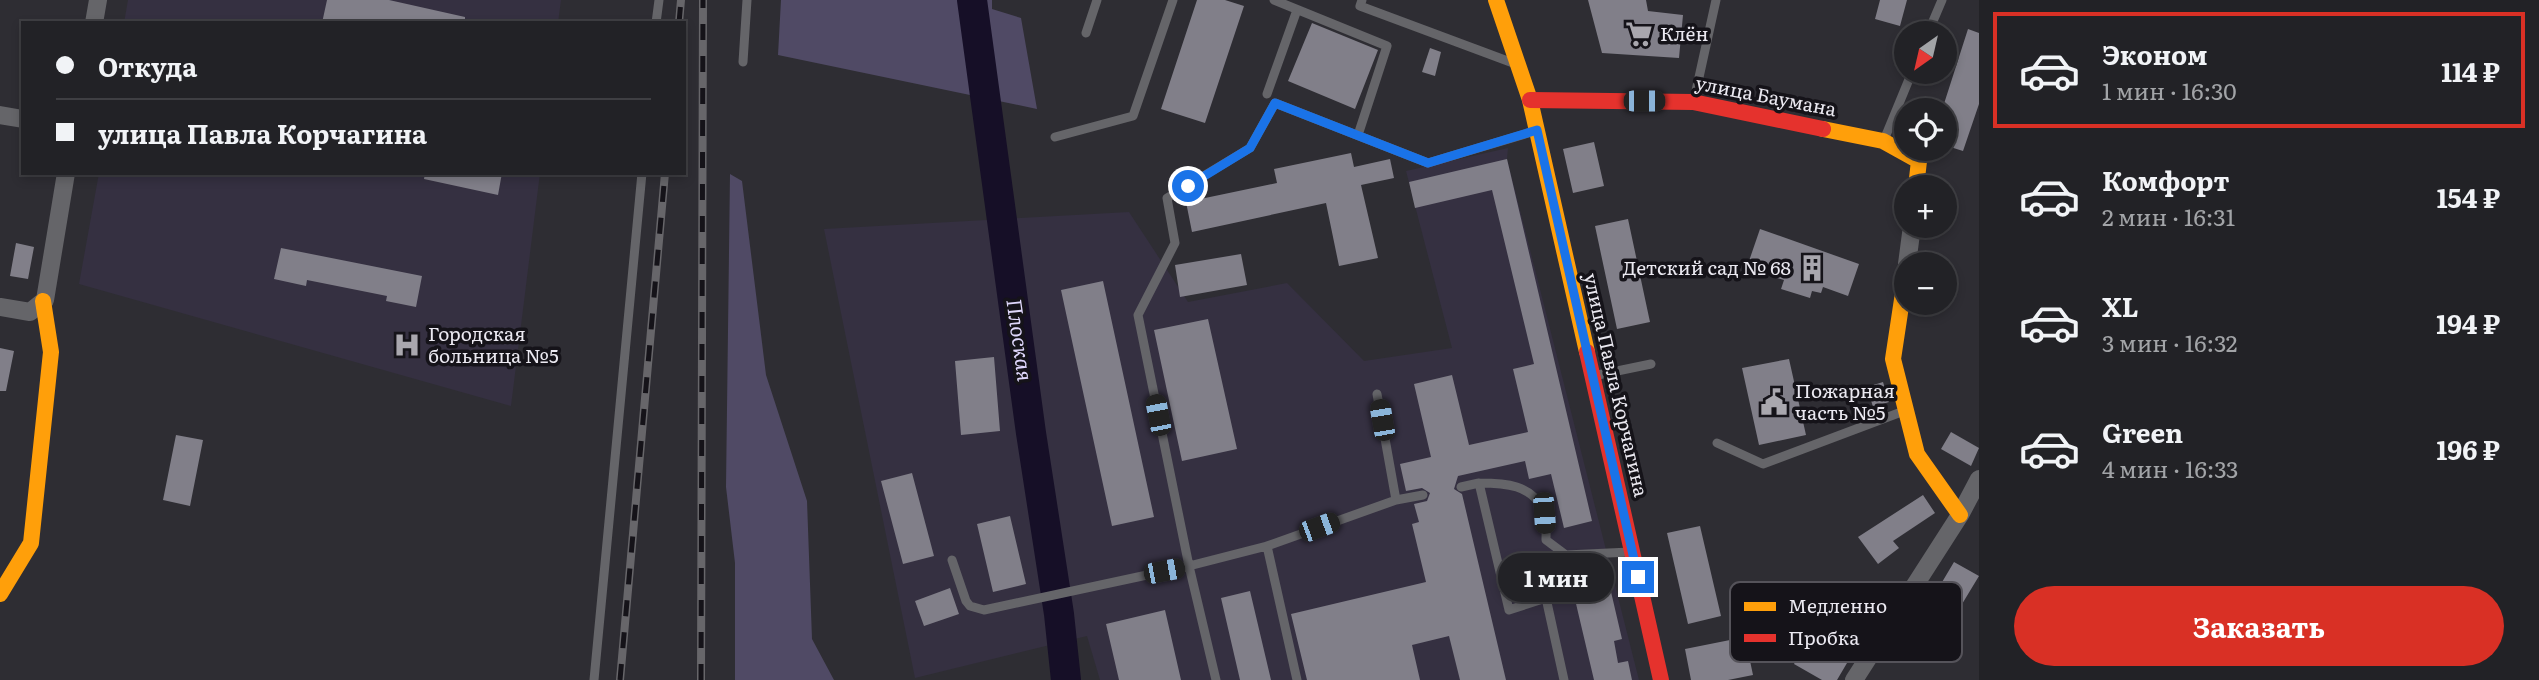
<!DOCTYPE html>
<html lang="ru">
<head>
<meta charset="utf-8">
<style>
	body { margin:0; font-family:Literata,serif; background:#2e2f32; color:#f1f3f6; height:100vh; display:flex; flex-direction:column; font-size:26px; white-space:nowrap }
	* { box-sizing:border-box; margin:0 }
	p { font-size:23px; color:#a2a4a7 }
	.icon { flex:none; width:38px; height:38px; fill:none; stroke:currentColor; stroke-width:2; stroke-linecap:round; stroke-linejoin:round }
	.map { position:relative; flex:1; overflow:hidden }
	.drawer { display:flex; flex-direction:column; background:#222226; width:560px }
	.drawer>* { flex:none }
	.hud { position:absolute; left:21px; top:21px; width:665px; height:154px; border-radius:0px; box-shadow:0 4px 10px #0003,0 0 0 2px #3f3f43; display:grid; align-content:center; height:154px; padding:0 35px; background:#222226 }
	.needle { width:46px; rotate:214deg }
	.fabs { position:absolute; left:1894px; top:21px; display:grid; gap:14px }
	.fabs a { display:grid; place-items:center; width:63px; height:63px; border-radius:50%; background:#222226; box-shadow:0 4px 10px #0003,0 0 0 2px #3f3f43; font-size:35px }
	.end { position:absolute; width:32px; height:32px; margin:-16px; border:9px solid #1a73e8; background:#fff; box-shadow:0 0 0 4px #fff }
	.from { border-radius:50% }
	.bubble { position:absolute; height:49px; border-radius:24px; background:#222226; box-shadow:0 4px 10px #0003,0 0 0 2px #3f3f43; font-size:23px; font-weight:700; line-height:49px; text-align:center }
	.car { position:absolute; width:21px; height:42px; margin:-21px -10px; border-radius:9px; box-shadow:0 0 5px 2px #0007; background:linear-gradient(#222 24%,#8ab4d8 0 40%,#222 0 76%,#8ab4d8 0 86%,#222 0) }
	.hud b { display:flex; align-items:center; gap:24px; height:66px; font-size:26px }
	.hud b+b { border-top:2px solid #3f3f43 }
	.hud i { width:18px; height:18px; background:#f1f3f6 }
	ul { padding:12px 0 0; list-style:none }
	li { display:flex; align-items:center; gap:21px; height:116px; margin:0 14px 10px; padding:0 21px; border:4px solid transparent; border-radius:0px }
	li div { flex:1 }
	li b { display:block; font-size:26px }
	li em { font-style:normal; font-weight:700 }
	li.on { border-color:#d93025 }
	li>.icon { width:63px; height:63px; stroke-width:1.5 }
	.cta { display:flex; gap:14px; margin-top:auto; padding:14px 35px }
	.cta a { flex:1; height:80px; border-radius:42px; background:#d93025; color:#fff; font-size:28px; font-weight:700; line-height:80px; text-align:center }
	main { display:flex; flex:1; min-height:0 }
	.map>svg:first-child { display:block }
	.built { fill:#353041 }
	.forest { fill:#504a65 }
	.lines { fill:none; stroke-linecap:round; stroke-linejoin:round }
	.river { stroke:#160f27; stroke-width:30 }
	.building { fill:#817f89 }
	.lane { stroke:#656569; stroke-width:9 }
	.street { stroke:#656569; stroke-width:18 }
	.slow { stroke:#ff9f0a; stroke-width:16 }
	.jam { stroke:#e5322d; stroke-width:16 }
	.rail-casing { stroke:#67666a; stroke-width:8 }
	.rail { stroke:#151319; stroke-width:5; stroke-dasharray:16; stroke-linecap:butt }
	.route { stroke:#1a73e8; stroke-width:9 }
	.labels { text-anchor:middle; stroke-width:7; stroke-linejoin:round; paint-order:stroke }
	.poi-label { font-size:19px; fill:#ebe9f1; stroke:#151319; text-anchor:start }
	.street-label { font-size:19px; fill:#ebe9f1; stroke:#151319 }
	.water-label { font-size:21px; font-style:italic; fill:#dfd7fb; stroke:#151319 }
	.key { fill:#151319; stroke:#55535a; stroke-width:2 }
	.key-label { font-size:19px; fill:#ebe9f1 }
</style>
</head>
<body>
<main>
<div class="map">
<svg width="1979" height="680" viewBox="0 0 1979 680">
	<rect width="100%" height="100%" fill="#2e2d33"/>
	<path class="built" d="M 128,0 L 561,0 L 558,23 L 124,23 Z
		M 1508,148 L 1507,159 L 1639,680 L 1100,680 L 1087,636 L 915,678 L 824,229 L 1129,212 L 1188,302 L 1287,283 L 1364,361 L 1452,348 L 1406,171 Z
		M 99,173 L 540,173 L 511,406 L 79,284 Z"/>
	<path class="forest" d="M 781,0 L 992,0 L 992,9 L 1021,18 L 1037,109 L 778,55 Z
		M 730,174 L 742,181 L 766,375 L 807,501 L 812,639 L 834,680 L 735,680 L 735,563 L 726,487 Z"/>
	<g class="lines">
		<path class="river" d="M 972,0 L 1031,433 L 1059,614 L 1066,680"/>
	</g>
	<path class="building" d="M 327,0 L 389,0 L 465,17 L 465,23 L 322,23 Z
		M 1197,0 L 1225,0 L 1244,6 L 1205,123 L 1161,109 Z
		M 1588,0 L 1646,0 L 1648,11 L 1683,15 L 1679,58 L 1602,53 Z
		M 1880,0 L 1907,0 L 1900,26 L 1875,19 Z
		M 1312,23 L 1378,50 L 1355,109 L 1288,81 Z
		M 1968,29 L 1979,33 L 1979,104 L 1963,151 L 1944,145 L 1944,110 L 1942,110 Z
		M 1430,48 L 1441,52 L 1435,76 L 1422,72 Z
		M 1594,142 L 1604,186 L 1573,193 L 1563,149 Z
		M 1351,153 L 1354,167 L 1390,159 L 1394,178 L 1361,185 L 1378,258 L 1339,266 L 1326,203 L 1192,232 L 1186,202 L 1277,183 L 1274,169 Z
		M 1507,159 L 1592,521 L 1564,528 L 1551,474 L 1529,479 L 1525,461 L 1458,476 L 1454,489 L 1462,494 L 1506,680 L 1460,680 L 1449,636 L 1412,645 L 1420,680 L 1307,680 L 1291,614 L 1426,582 L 1412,524 L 1419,522 L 1414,504 L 1427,501 L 1430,493 L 1422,488 L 1406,491 L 1400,464 L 1431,457 L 1414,384 L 1452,375 L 1469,445 L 1528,432 L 1513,369 L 1534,364 L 1492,190 L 1415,208 L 1409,182 Z
		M 425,173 L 502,173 L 498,195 L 424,179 Z
		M 1628,219 L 1650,322 L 1617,329 L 1595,226 Z
		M 1760,229 L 1859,264 L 1848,296 L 1823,287 L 1821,293 L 1812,291 L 1810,298 L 1781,289 L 1784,280 L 1777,278 L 1779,272 L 1749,261 Z
		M 16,243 L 34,247 L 28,279 L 10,276 Z
		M 281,248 L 422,276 L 416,307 L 386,301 L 387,296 L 307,280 L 306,286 L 274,279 Z
		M 1241,254 L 1247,285 L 1180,297 L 1175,265 Z
		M 1103,281 L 1154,517 L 1112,526 L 1061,290 Z
		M 1208,319 L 1237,449 L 1182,461 L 1154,330 Z
		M 0,348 L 14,351 L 6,391 L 0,391 Z
		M 994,357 L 1000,431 L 961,435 L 955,361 Z
		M 1789,359 L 1806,435 L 1759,445 L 1742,368 Z
		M 1883,382 L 1889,402 L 1873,407 L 1867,387 Z
		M 1951,432 L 1979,448 L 1971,466 L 1941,449 Z
		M 176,435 L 203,440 L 190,506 L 163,500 Z
		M 912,473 L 934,556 L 903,564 L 881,481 Z
		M 1923,495 L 1935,513 L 1893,541 L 1899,548 L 1878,564 L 1858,537 Z
		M 1010,516 L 1026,584 L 993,592 L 977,524 Z
		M 1700,526 L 1721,616 L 1688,624 L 1667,533 Z
		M 1954,562 L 1979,576 L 1956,614 L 1932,599 Z
		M 1605,566 L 1622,639 L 1614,641 L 1618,663 L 1628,661 L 1632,680 L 1594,680 L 1569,574 Z
		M 950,588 L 959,614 L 924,626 L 915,601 Z
		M 1250,591 L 1271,680 L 1240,680 L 1221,598 Z
		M 1165,610 L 1181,680 L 1119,680 L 1106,624 Z
		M 1745,637 L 1753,675 L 1728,680 L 1691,680 L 1685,649 Z
		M 1807,640 L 1847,663 L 1837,680 L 1822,680 L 1794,664 Z"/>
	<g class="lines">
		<path class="lane" d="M 1274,0 L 1387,46 L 1358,135
			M 1362,0 L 1360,6 L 1513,63
			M 656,23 L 659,0
			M 1086,33 L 1097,0
			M 1928,33 L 1942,0
			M 743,62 L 747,0
			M 1267,94 L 1297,10
			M 1694,100 L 1716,0
			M 1055,137 L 1133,116 L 1173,0
			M 1884,140 L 1912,72
			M 1593,376 L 1651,364
			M 1377,394 L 1396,500 L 1267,546 L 1189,566 L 1138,315 L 1175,243 L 1167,198 L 1250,148 L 1275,103 L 1428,163 L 1535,131
			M 1717,443 L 1763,464 L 1904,411
			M 1461,487 L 1479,483
			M 1396,500 L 1423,495
			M 1267,546 L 1297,680
			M 952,560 L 966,601 L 970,606 L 984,610 L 1189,566 L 1216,680
			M 594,680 L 642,173
			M 1564,680 L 1546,598 L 1509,610 L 1479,483 C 1504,483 1533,484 1544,512 C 1547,520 1546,532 1546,540 L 1566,555 L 1630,552"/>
		<path class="street" d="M 94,23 L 98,0
			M 0,115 L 23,119
			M 1907,264 L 1912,226
			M 0,307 L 30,312 L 45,300 L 66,173
			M 1854,680 L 1960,515 L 1979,479"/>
		<path class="slow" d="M 1496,0 L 1530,100 L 1587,352
			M 1823,129 L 1883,141 L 1919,161 L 1916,187
			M 1906,273 L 1893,359 L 1917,454 L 1960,515
			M 0,594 L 31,543 L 51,352 L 43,301"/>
		<path class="jam" d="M 1530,100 L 1693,102 L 1823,129
			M 1587,352 L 1661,680"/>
		<defs>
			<path id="rail" d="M 679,23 L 681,0
				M 620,680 L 665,173
				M 701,680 L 703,0"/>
		</defs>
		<use href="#rail" class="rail-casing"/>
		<use href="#rail" class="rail"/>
	</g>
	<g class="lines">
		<path class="route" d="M 1188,186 L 1250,148 L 1275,103 L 1428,163 L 1537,130 L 1638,577"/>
	</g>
	<defs>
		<symbol id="supermarket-bare" viewBox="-9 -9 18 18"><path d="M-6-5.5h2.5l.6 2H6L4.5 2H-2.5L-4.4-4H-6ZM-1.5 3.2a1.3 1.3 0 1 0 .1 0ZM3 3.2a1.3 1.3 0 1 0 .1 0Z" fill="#a9a7ae" stroke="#151319" stroke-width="2.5" paint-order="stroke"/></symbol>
		<symbol id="building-bare" viewBox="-9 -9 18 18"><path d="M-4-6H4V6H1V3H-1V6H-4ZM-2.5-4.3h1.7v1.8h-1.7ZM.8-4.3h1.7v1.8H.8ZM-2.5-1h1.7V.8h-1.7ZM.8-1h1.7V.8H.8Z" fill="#a9a7ae" stroke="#151319" stroke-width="2.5" paint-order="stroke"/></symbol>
		<symbol id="hospital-bare" viewBox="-9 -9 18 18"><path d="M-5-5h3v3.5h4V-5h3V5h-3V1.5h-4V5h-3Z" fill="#a9a7ae" stroke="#151319" stroke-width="2.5" paint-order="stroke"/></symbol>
		<symbol id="civic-bare" viewBox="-9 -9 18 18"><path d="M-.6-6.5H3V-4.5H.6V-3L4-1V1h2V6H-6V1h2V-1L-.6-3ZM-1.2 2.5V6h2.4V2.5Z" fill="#a9a7ae" stroke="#151319" stroke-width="2.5" paint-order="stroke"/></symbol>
	</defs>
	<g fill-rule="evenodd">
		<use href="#supermarket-bare" x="1620" y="15" width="38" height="38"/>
		<use href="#building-bare" x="1793" y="249" width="38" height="38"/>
		<use href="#hospital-bare" x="388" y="326" width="38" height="38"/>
		<use href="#civic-bare" x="1755" y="383" width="38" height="38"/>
	</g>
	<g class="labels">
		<g class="poi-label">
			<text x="1660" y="41">Клён</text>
			<text x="1791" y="275" text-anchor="end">Детский сад № 68</text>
			<text x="428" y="341">Городская<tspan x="428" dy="22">больница №5</tspan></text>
			<text x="1795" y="398">Пожарная<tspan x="1795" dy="22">часть №5</tspan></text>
		</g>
		<g class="street-label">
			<text transform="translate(1766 96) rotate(11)" y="7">улица Баумана</text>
			<text transform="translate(1616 385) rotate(77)" y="7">улица Павла Корчагина</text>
		</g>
		<g class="water-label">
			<text transform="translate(1019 340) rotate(82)" y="7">Плоская</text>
		</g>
	</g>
	<rect x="1730" y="582" width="232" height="80" rx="10" class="key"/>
	<rect x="1744" y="602" width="32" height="9" fill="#ff9f0a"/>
	<rect x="1744" y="634" width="32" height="8" fill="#e5322d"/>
	<g class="key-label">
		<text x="1788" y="613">Медленно</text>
		<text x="1788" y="645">Пробка</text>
	</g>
</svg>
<div class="fabs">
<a><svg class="needle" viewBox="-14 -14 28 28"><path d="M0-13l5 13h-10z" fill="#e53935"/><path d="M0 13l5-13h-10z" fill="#a2a4a7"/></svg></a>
<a><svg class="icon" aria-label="locate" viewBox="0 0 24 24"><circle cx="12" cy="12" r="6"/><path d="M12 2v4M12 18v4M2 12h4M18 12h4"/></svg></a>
<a>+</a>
<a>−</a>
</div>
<i class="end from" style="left:1188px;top:186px"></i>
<i class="end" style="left:1638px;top:577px"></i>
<div class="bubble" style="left:1498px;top:553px;width:116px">1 мин</div>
<i class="car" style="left:1644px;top:101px;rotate:90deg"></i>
<i class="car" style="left:1158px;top:415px;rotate:349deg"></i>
<i class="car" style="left:1382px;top:420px;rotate:350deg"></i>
<i class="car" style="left:1544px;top:513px;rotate:176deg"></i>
<i class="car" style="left:1319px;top:527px;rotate:70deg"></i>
<i class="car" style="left:1164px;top:571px;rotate:79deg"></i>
<div class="hud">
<b><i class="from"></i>Откуда</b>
<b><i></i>улица Павла Корчагина</b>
</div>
</div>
<section class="drawer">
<ul>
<li class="on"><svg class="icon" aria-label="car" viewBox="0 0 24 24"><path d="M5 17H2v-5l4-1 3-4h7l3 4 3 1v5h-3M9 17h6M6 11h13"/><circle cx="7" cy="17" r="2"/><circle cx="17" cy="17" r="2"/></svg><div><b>Эконом</b><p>1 мин · 16:30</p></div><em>114 ₽</em></li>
<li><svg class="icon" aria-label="car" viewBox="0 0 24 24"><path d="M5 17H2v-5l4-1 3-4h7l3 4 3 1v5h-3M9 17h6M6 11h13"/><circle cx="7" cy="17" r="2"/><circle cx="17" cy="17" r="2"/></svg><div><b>Комфорт</b><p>2 мин · 16:31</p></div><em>154 ₽</em></li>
<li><svg class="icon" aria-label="car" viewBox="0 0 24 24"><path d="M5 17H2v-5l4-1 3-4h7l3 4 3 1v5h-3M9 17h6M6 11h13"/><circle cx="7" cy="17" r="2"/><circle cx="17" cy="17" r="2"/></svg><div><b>XL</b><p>3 мин · 16:32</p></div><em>194 ₽</em></li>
<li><svg class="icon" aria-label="car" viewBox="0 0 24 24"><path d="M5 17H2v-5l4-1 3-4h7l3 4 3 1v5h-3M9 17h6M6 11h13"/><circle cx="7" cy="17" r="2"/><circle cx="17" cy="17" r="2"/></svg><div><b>Green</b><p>4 мин · 16:33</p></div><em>196 ₽</em></li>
</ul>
<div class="cta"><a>Заказать</a></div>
</section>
</main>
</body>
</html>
